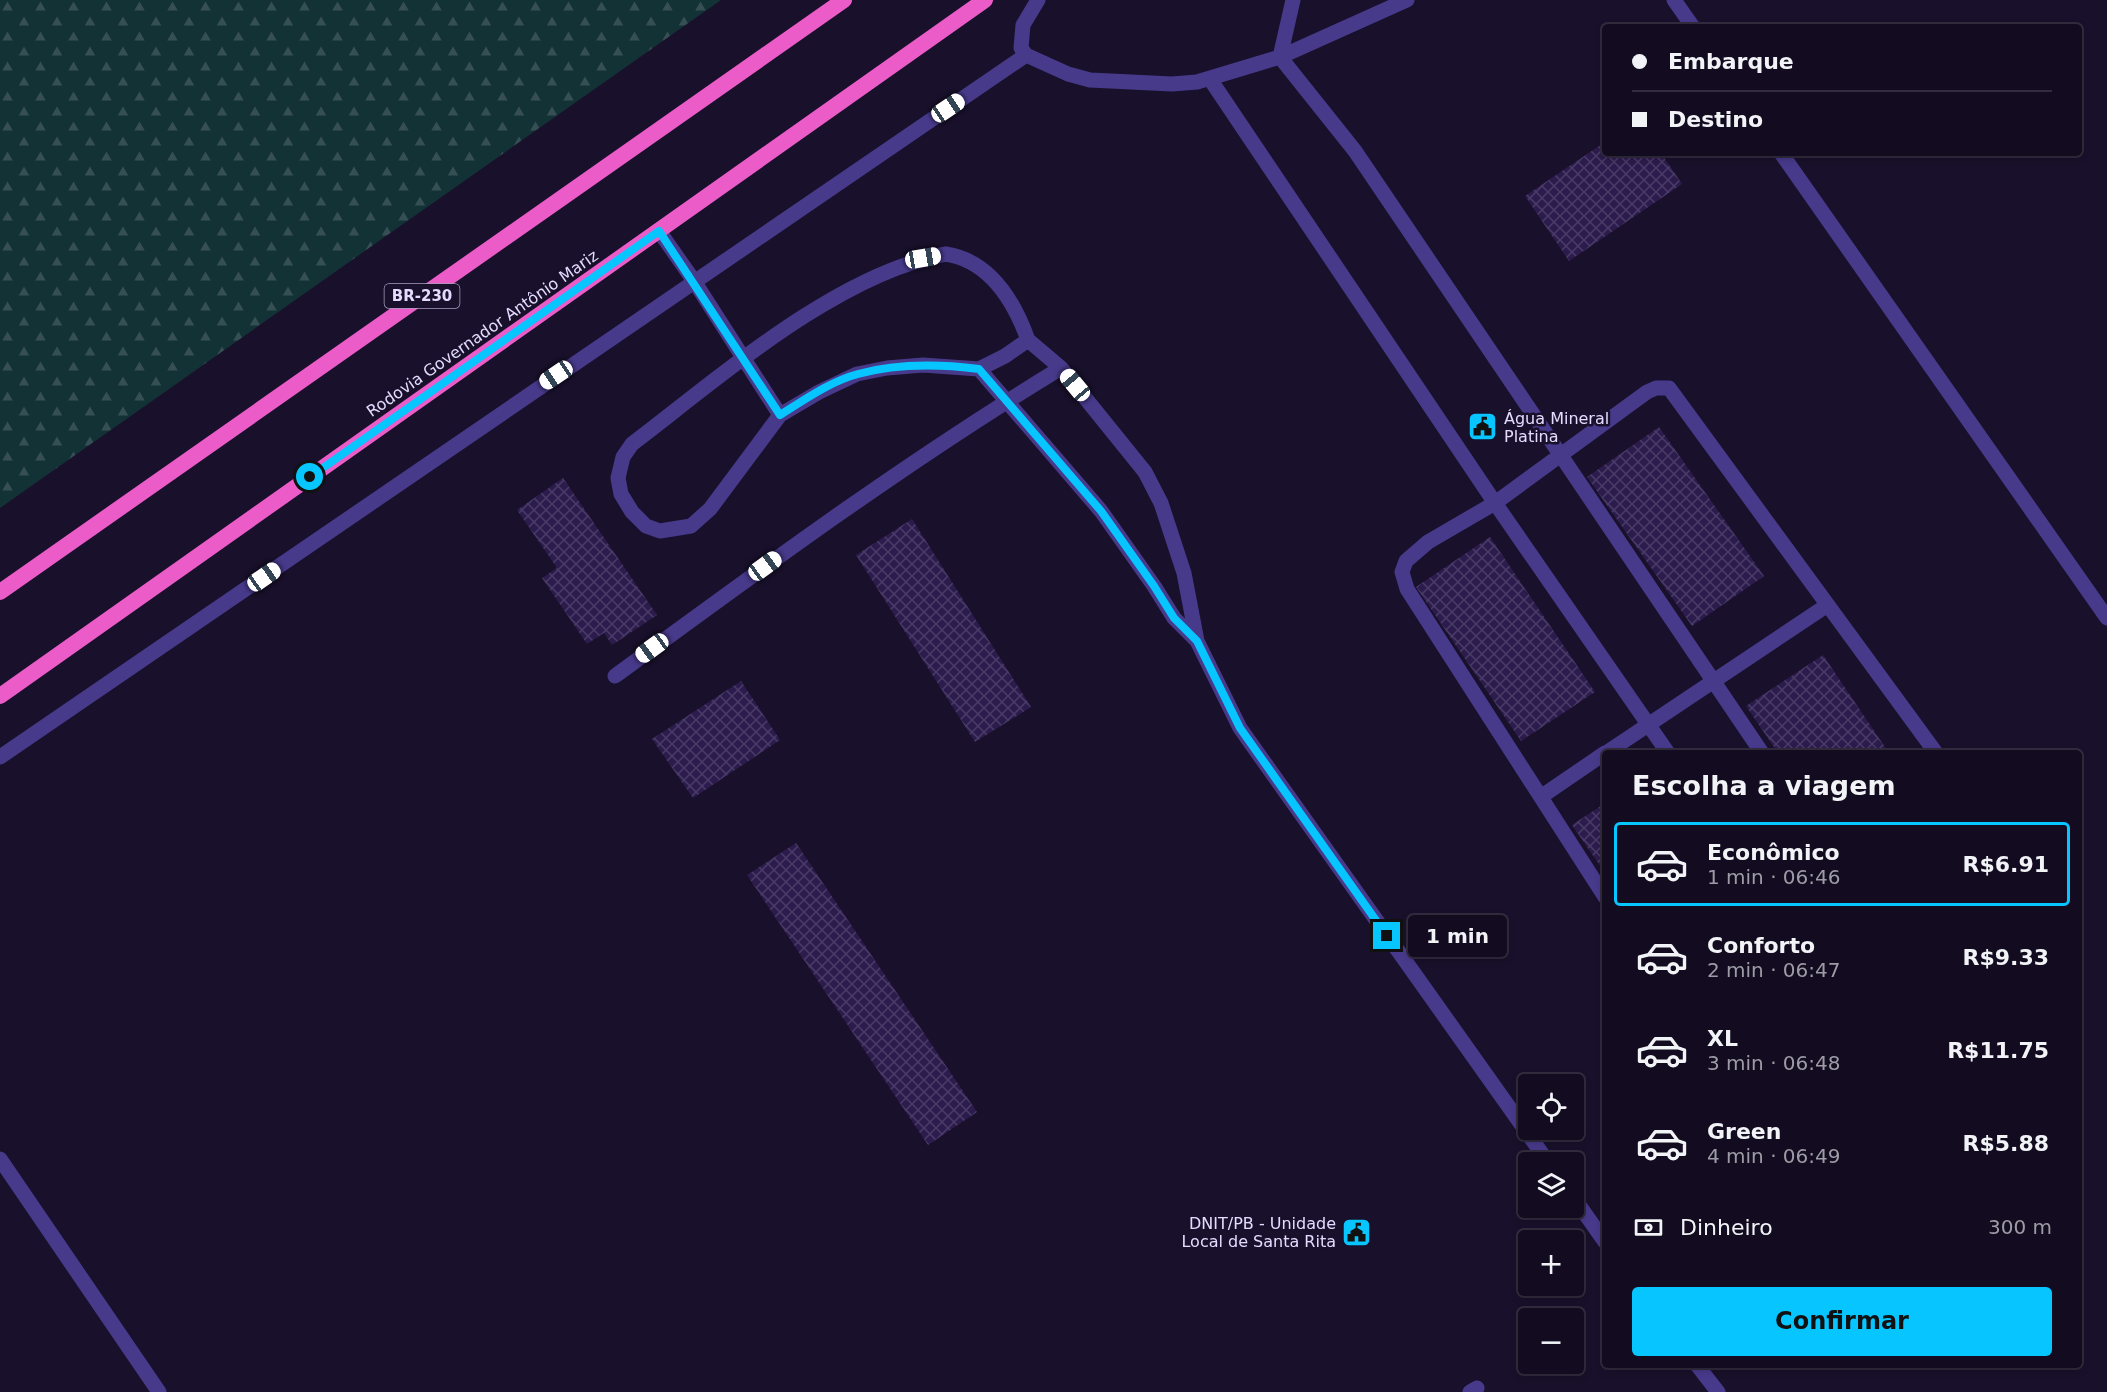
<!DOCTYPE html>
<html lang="pt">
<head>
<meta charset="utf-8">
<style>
	body { margin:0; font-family:"DejaVu Sans",sans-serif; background:#1c1529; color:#f1f3f6; height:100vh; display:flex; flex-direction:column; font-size:22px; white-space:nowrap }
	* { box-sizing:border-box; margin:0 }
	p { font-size:20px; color:#9d9ba5 }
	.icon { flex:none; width:33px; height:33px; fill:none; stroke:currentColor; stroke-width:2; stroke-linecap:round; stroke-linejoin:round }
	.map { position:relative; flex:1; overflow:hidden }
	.details { position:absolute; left:1602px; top:750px; width:480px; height:618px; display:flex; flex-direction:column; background:#130c20; border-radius:6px; box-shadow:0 3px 9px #0003,0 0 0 2px #322c3e }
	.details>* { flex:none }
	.banner { position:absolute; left:1602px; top:24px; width:480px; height:132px; border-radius:6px; box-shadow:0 3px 9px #0003,0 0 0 2px #322c3e; display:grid; align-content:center; height:132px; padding:0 30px; background:#130c20 }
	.fabs { position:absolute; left:1518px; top:1074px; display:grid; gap:12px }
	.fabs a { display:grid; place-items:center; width:66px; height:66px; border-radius:6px; background:#130c20; box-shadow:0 3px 9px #0003,0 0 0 2px #322c3e; font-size:30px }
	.end { position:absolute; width:27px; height:27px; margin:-14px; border:8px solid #07c5ff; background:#111; box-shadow:0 0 0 3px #111 }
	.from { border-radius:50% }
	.bubble { position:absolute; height:42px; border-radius:6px; background:#130c20; box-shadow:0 3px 9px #0003,0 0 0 2px #322c3e; font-size:20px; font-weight:700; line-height:42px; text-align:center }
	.car { position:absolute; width:18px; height:36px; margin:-18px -9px; border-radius:8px; box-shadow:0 0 4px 2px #0007; background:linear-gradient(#fff 24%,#345 0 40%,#fff 0 76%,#345 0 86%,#fff 0) }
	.banner b { display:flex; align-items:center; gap:21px; height:57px; font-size:22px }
	.banner b+b { border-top:2px solid #322c3e }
	.banner i { width:15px; height:15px; background:#f1f3f6 }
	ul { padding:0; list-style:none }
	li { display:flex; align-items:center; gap:18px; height:84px; margin:0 12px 9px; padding:0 18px; border:3px solid transparent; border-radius:6px }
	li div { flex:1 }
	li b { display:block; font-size:22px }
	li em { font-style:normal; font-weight:700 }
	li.selected { border-color:#07c5ff }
	li>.icon { width:54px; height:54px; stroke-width:1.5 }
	h2 { padding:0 30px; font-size:27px; line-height:72px }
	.pay { display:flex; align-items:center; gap:15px; height:66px; padding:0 30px; font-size:22px }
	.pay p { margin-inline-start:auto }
	.cta { display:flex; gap:12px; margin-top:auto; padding:12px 30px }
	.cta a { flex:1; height:69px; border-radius:6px; background:#07c5ff; color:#111; font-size:24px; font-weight:700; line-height:69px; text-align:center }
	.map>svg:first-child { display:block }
	.forest { fill:url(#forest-firs) }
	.building { fill:url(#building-cross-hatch) }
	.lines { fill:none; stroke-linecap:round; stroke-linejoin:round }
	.service { stroke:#483a8b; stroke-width:15 }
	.minor { stroke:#483a8b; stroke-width:15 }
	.trunk { stroke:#ec5cc8; stroke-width:16 }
	.route { stroke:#07c5ff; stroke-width:8 }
	.labels { text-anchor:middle; stroke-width:5; stroke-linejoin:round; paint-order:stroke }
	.shield { fill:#19102b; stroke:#a79ebf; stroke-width:1.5 }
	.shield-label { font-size:15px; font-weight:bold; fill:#e4dbff }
	.street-label { font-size:16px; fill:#e4dbff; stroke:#19102b }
	.poi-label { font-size:16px; fill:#e4dbff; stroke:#19102b; text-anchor:start }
</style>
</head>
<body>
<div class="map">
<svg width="2107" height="1392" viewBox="0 0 2107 1392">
	<defs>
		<pattern id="forest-firs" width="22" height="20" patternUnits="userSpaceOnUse" patternTransform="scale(1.5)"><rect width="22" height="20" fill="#133236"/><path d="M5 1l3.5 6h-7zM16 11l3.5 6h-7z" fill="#354f54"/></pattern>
		<pattern id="building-cross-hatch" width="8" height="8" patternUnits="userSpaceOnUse" patternTransform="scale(1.5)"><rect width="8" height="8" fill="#2c1c4d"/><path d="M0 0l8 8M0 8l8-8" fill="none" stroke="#4a3c68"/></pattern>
	</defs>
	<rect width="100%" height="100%" fill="#19102b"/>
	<path class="forest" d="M 0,0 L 721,0 L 0,508 Z"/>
	<path class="building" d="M 1605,142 L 1605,153 L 1661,153 L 1682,184 L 1569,261 L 1525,196 Z
		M 1659,427 L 1764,576 L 1692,626 L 1587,477 Z
		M 563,478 L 657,615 L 612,645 L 604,633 L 587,644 L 542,578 L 557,568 L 517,510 Z
		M 912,519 L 1031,707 L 975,742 L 856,555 Z
		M 1490,537 L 1595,692 L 1521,741 L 1416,587 Z
		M 1823,655 L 1889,753 L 1778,753 L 1746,706 Z
		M 741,681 L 780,740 L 693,798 L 652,739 Z
		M 1605,803 L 1605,873 L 1572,825 Z
		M 796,843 L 977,1112 L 928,1145 L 747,875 Z"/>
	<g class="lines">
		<path class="service" d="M 1280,57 L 1355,151 L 1762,753
			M 1210,79 L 1495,503 L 1668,753
			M 946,254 C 990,261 1014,301 1028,340 L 1005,356 L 979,369 L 923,365 L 887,368 L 857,374 L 819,392 L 780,415 L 710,509 L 691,526 L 660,531 L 646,526 L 632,512 L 621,494 L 618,478 L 623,457 L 632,444 C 719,378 838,273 946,254 Z
			M 694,281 L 780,415
			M 1028,340 L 1061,368 L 1145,472 L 1161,503 L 1184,573 L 1197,641
			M 979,369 L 1101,511 L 1154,586 L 1174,618 L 1197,641 L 1240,728 L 1548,1162
			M 615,676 C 761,569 906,462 1061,368
			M 1606,753 L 1826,606
			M 1542,796 L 1605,753
			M 1605,897 L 1407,589 L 1402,572 L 1406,561 L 1428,542 L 1495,503 L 1647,392 L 1656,388 L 1669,388 L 1936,753
			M 1574,1198 L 1605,1242
			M 1697,1365 L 1718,1392
			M 1470,1392 L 1477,1388"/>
		<path class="minor" d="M 1038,0 L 1023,25 L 1021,48 L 1026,55 L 1068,74 L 1090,80 L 1172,84 L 1197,82 L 1280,57 L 1407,0
			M 1674,0 L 1693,27
			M 1280,57 L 1293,0
			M 1781,153 L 2107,618
			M 659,231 L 694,281
			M 0,757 L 1026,55
			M 0,1159 L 159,1392"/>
		<path class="trunk" d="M 0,592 L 844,0
			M 0,696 L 985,0"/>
	</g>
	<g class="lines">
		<path class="route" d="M 310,477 L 659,231 L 780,415 C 804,400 831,381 858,374 C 898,363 939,364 979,369 L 1101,511 L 1154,586 L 1174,618 L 1197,641 L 1240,728 L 1387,936"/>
	</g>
	<defs>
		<symbol id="civic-square" viewBox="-11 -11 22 22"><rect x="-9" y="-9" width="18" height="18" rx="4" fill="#07c5ff" stroke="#19102b"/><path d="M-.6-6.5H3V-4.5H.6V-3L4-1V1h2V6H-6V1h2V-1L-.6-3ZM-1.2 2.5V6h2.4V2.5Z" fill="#111"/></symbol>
	</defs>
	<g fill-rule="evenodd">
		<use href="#civic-square" x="1466" y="410" width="33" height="33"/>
		<use href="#civic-square" x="1340" y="1216" width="33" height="33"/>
	</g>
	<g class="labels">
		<rect class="shield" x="384.5" y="284" width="75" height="24" rx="4.5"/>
		<g class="shield-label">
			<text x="422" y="301">BR-230</text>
		</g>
		<g class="street-label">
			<text transform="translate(482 333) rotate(-35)" y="6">Rodovia Governador Antônio Mariz</text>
		</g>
		<g class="poi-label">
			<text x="1504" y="424">Água Mineral<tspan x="1504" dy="18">Platina</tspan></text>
			<text x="1336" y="1229" text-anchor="end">DNIT/PB - Unidade<tspan x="1336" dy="18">Local de Santa Rita</tspan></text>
		</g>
	</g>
</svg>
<div class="fabs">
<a><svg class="icon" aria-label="locate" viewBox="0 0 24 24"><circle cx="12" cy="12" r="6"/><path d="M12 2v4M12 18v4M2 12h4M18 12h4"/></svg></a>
<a><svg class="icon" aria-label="layers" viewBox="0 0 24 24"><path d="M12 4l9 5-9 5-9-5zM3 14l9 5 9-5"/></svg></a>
<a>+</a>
<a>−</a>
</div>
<i class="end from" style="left:310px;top:477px"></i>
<i class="end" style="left:1387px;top:936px"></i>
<div class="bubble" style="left:1408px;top:915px;width:99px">1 min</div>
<i class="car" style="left:948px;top:108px;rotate:56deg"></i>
<i class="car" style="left:923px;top:258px;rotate:80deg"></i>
<i class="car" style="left:556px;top:375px;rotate:236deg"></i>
<i class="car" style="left:1075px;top:385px;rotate:320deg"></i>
<i class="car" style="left:765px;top:566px;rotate:54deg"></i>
<i class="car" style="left:264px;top:577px;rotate:55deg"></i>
<i class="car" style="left:652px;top:648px;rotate:234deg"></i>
<div class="banner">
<b><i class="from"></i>Embarque</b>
<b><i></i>Destino</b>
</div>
<section class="details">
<h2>Escolha a viagem</h2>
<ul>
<li class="selected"><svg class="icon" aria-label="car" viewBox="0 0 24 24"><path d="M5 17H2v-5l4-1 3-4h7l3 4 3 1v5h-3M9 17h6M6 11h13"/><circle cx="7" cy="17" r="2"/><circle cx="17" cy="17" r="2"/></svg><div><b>Econômico</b><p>1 min · 06:46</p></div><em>R$6.91</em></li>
<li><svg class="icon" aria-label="car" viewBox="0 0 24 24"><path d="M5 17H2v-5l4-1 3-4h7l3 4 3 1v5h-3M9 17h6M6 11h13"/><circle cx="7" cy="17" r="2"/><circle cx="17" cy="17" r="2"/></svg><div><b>Conforto</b><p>2 min · 06:47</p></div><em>R$9.33</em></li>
<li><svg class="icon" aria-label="car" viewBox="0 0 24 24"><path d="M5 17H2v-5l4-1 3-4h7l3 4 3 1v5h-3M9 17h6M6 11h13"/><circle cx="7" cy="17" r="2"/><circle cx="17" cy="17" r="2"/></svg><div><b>XL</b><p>3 min · 06:48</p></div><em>R$11.75</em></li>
<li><svg class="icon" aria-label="car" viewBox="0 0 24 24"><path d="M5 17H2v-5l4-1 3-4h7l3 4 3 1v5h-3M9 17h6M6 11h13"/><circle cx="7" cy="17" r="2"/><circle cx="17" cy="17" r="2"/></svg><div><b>Green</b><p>4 min · 06:49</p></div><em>R$5.88</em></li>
</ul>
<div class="pay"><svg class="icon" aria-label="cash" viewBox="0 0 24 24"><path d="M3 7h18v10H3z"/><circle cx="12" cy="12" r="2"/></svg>Dinheiro<p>300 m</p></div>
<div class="cta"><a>Confirmar</a></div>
</section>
</div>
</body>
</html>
